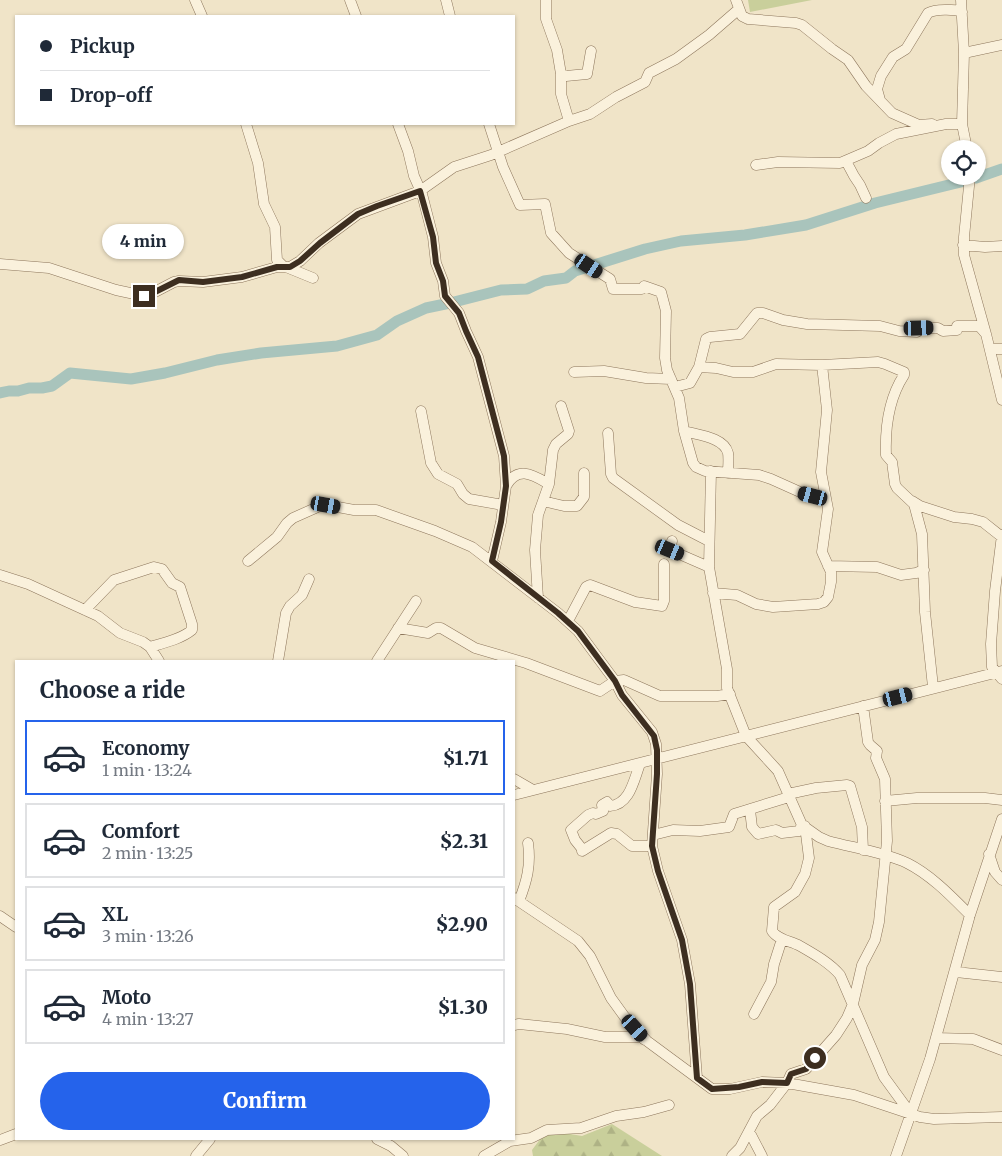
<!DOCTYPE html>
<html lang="en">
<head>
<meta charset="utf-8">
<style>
	body { margin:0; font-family:Merriweather,serif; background:#f2f2f3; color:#1f2937; height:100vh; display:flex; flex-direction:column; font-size:19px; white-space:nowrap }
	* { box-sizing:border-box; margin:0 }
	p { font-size:16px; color:#747a83 }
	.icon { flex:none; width:28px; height:28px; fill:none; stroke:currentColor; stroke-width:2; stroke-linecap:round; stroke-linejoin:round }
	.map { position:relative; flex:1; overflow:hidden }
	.sheet { position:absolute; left:15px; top:660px; width:500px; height:480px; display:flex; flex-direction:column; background:#fff; border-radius:0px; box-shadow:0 1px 4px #0004 }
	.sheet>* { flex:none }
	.guide { position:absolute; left:15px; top:15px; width:500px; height:110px; border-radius:0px; box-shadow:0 1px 4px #0004; display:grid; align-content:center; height:110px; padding:0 25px; background:#fff }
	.buttons { position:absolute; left:941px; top:140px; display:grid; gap:10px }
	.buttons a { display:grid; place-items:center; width:45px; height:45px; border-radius:50%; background:#fff; box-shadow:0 1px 4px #0004; font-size:25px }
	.end { position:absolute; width:22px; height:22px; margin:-11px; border:6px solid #3d2e20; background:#fff; box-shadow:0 0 0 2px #fff }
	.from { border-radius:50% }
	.bubble { position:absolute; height:35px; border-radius:18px; background:#fff; box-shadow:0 1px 4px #0004; font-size:16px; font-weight:800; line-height:35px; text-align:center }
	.car { position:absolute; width:15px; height:30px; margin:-15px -8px; border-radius:6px; box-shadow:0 0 4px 1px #0007; background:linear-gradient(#222 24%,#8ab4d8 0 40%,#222 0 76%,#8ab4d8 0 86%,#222 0) }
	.guide b { display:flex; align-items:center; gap:18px; height:48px; font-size:19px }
	.guide b+b { border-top:1px solid #e0e1e3 }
	.guide i { width:12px; height:12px; background:#1f2937 }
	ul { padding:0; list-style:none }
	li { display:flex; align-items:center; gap:15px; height:75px; margin:0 10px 8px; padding:0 15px; border:2px solid #e0e1e3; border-radius:0px }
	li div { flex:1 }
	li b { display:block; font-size:19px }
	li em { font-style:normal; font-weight:800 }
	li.on { border-color:#2563eb }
	li>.icon { width:45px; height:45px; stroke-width:1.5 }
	h2 { padding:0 25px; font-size:22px; line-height:60px }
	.action { display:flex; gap:10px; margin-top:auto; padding:10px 25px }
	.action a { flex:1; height:58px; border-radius:30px; background:#2563eb; color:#fff; font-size:20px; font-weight:800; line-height:58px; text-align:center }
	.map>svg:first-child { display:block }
	.forest { fill:url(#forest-firs) }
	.pitch { fill:#c9cf9b }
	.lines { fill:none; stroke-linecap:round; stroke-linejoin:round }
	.river { stroke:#a9c4bc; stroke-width:11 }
	.minor-casing { stroke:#8d765c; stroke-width:11 }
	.minor { stroke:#faf1dc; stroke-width:10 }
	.route { stroke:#3d2e20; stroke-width:6 }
</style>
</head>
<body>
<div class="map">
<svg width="1002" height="1156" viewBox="0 0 1002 1156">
	<defs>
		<pattern id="forest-firs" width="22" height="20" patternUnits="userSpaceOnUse" patternTransform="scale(1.25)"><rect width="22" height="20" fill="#c9cf9b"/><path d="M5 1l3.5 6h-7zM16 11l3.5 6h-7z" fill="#aeb285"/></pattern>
	</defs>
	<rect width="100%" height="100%" fill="#f0e4c8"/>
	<path class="forest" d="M 612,1124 L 662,1156 L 533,1156 L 532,1150 L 547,1130 L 582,1136 Z"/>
	<path class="pitch" d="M 748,0 L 812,0 L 750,12 Z"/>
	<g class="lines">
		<path class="river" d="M 976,178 L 1002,169
			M 0,393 L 9,391 L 18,391 L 29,388 L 42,388 L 52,386 L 70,373 L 131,379 L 165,373 L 217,360 L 261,353 L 337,346 L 377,335 L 397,321 L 426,308 L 450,303 L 501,290 L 527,289 L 544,281 L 566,278 L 575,271 L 645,249 L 681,241 L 745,235 L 806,225 L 875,203 L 965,181"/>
		<defs>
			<path id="minor" d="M 195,0 L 202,16
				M 350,0 L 356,16
				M 446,0 L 450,16
				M 546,0 L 546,19 L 557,50 L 561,74 L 566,76 L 587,74 L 591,51
				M 736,0 L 742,16 L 748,19 L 796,23 L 802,25 L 832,49 L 848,60 L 866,86 L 892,113 L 919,125 L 932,124 L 935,126
				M 961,0 L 964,53 L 962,124 L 967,149
				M 964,53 L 1002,45
				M 561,74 L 561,94 L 569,121
				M 880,100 L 877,89 L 881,76 L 893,57 L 906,49 L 928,13 C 935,9 954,9 962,12
				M 246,124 L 258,163 L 264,204 L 275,227 L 277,260 L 283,266
				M 398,124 L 408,151 L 414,176 L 422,194 L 433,237 L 436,263 L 443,281 L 445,296 L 459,313 L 466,331 L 478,357 L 504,456 L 506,486 L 501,522 L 492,561
				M 489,124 L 503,167 L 520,205 L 545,204 L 551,233 L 569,253 L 610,279 L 613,289 L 642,289 L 644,286 L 661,292 L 666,311 L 665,358 L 667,370 L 679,398 L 684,431 L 693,463 L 696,467 L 705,471 L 759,475 L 771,479 L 800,492 L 826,499
				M 846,161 L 854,176 L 860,185 L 866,198
				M 756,165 L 778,162 L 840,163 L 868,151 L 879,143 L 896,134 L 946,124 L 962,124
				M 970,176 L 964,237 L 964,255 L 986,334 L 1002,400
				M 963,245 L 985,247 L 1002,246
				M 0,264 L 49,268 L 116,290 L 144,296 L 151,294 L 174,282 L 179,281 L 203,282 L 242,277 L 277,267 L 290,267 L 300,261 L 319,243 L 358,214 L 420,191 L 454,167 L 491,155 L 569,121 L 590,114 L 616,97 L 645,82 L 649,73 L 676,59 L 709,35 L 739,9
				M 286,267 L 313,278
				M 990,349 L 1002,349
				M 699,367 L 716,368 L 733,372 L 753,372 L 776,364 L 822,365 L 878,362 L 885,364 L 904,372 L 904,375 C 889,398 885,428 886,455 L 892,462 L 895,484 L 897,488 L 914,504 L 922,534 L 925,612 L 933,687
				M 574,372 L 604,371 L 646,378 L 671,379
				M 675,387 L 690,383 L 699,367 L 706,339 L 710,337 L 740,334 L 757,313 L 763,313 L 783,320 L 807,324 L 880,326 L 899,331 L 917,332 L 919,328 L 938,328 L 943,331 L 957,330 L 957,326 L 979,326 L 986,334
				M 421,411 L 431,463 L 438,474 L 457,484 L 463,494 L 469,499 L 503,505
				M 684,431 C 697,435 724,437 728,453 C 729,459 728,467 728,473
				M 608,433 L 611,474 L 613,478 L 678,525 L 709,541
				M 711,471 L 709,567 L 727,669 L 727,688 L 746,736 L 778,771 L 802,825 L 819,837 L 828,841 C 854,848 883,852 907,863 C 931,875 951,896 970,915
				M 506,486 C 518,465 533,475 549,484
				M 543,501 L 564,506 L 577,506 L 584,497 L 584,473
				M 912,501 L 920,506 L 954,517 L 972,519 L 983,522 L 1002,537
				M 1002,535 L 995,591 L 991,644 L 992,667 L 1002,679
				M 672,541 L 670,550 L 709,567
				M 248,561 L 277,537 L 287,523 L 293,518 L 320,506 L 327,505 L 354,510 L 376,510 L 435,531 L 472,547 L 558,613 L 578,631 L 615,681 L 622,695 L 652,732 L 656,744 L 657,774 L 652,846 L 658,871 L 682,940 L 690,984 L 697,1078
				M 828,566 L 877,567 L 901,575 L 916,573 L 924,570
				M 0,575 L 28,584 L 98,616 L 120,633 L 143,642 L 150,647 L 159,661
				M 713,593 L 737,595 L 756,604 L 773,607 L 818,604 L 824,602 L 828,597 L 831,582 L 831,572 L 822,552 L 828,509 L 821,472 L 827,410 L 822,365
				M 538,598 L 535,550 L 538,515 L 549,484 L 553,450 L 556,444 L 568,434 L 569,431 L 561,406
				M 85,610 L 114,580 L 154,567 L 162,569 L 172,583 L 180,587 L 192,624 L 192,630 C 181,639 164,643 150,647
				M 568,621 L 586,587 L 590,585 L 635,602 L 662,606 L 664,601 L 664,564
				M 398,628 L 428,633 L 436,628 L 441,628 L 475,648 L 526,663 L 600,691 L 615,681 L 624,680 L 660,696 L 717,696 L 730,694
				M 278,661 L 286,613 L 290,606 L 302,595 L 309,579
				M 377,661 L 416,601
				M 514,779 L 533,790
				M 788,794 L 816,788 L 847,785 L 850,786 L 862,827 L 863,850
				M 514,795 L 1002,671
				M 885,801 L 917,798 L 985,798 L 1002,800
				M 750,810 L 752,827 L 758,834 L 776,830 L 782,833 L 799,831 L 802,825
				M 805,826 L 809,858 L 805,874 L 795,892 L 774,907 L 772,931 C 778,940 791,941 800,946 C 814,954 830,963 840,975 L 884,1077 L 911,1114
				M 653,835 L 673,830 L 700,831 L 729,827 L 734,814 L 789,797
				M 583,850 L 575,840 L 571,830 L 588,815 L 593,813 L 596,814 L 603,811 L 602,805 L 607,802 L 610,806 C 630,805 634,779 640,764
				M 582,851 L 611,833 L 617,834 L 632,846 L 652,846
				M 989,854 L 995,872 L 1002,880
				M 514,898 L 578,941 L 590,956 L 611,998 L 624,1016 L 647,1041 L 712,1089 L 730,1089 L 762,1082 L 787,1083 L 854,1095 L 920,1117 L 934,1119 L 1002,1117
				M 519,901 C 527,881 531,865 528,843
				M 0,916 L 16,927
				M 956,972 L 1002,977
				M 754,1014 L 771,982 L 774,964 L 782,939
				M 514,1025 L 519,1024 L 567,1029 L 605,1037 L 641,1037 L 645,1040
				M 936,1038 L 973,1039 L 1002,1050
				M 749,1131 L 762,1156
				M 377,1139 L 391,1146 L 403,1156
				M 0,1140 L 16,1134
				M 196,1156 L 210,1139
				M 484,1156 L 510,1141 L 531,1138 L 547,1130 L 581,1128 L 616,1116 L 644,1112 L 669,1105
				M 732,1156 L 740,1148 L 757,1116 L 770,1105 L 787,1083 L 791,1074 L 806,1069 L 836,1035 L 847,1018 L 853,1004 L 862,965 L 875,940 L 879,922 L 887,841 L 885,779 L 876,758 L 877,751 L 870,745 L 868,742 L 863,706
				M 896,1156 L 930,1059 L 970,915 L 1002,819"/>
		</defs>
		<use href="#minor" class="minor-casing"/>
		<use href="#minor" class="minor"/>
	</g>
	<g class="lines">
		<path class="route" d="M 144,296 L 151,294 L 179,280 L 203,282 L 242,277 L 277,267 L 290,267 L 300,261 L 320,243 L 358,214 L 377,206 L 420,191 L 433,237 L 436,263 L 443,281 L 445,296 L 459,313 L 466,331 L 478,357 L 504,456 L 506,486 L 501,522 L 492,561 L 558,613 L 578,631 L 615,681 L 622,695 L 654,736 L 657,750 L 657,774 L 652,846 L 658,871 L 682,940 L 690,984 L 697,1078 L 712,1089 L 739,1087 L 762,1082 L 787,1083 L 791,1074 L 806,1069 L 815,1058"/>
	</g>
</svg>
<div class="buttons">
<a><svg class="icon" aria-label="locate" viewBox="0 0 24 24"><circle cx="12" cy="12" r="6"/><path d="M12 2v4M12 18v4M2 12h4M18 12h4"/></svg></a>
</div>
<i class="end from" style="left:815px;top:1058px"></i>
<i class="end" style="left:144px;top:296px"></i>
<div class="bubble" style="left:102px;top:224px;width:82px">4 min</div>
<i class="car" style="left:589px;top:266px;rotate:124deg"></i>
<i class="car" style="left:919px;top:328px;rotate:88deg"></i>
<i class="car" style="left:813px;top:496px;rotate:285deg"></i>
<i class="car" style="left:326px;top:505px;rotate:100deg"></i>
<i class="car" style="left:670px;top:550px;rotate:112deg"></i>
<i class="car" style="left:898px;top:697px;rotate:76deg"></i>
<i class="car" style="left:635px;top:1028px;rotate:138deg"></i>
<div class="guide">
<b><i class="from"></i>Pickup</b>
<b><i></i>Drop-off</b>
</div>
<section class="sheet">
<h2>Choose a ride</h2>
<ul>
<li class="on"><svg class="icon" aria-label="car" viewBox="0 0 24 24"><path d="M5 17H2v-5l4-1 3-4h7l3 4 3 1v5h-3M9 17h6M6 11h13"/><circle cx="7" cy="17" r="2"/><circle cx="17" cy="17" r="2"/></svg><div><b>Economy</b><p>1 min · 13:24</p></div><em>$1.71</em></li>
<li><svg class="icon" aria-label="car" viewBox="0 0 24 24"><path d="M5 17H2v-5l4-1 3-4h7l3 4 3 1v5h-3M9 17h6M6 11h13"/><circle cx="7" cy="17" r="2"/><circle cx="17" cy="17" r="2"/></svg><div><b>Comfort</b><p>2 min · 13:25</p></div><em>$2.31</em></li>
<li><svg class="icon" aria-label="car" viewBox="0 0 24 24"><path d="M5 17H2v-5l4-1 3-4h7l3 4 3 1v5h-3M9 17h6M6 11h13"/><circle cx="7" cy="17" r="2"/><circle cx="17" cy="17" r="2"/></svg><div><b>XL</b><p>3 min · 13:26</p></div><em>$2.90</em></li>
<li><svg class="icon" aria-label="car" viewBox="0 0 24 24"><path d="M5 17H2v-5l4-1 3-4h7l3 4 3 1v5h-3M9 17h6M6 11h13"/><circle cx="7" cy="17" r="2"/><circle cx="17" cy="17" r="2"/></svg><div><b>Moto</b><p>4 min · 13:27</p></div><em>$1.30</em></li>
</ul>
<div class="action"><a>Confirm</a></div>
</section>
</div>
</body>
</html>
